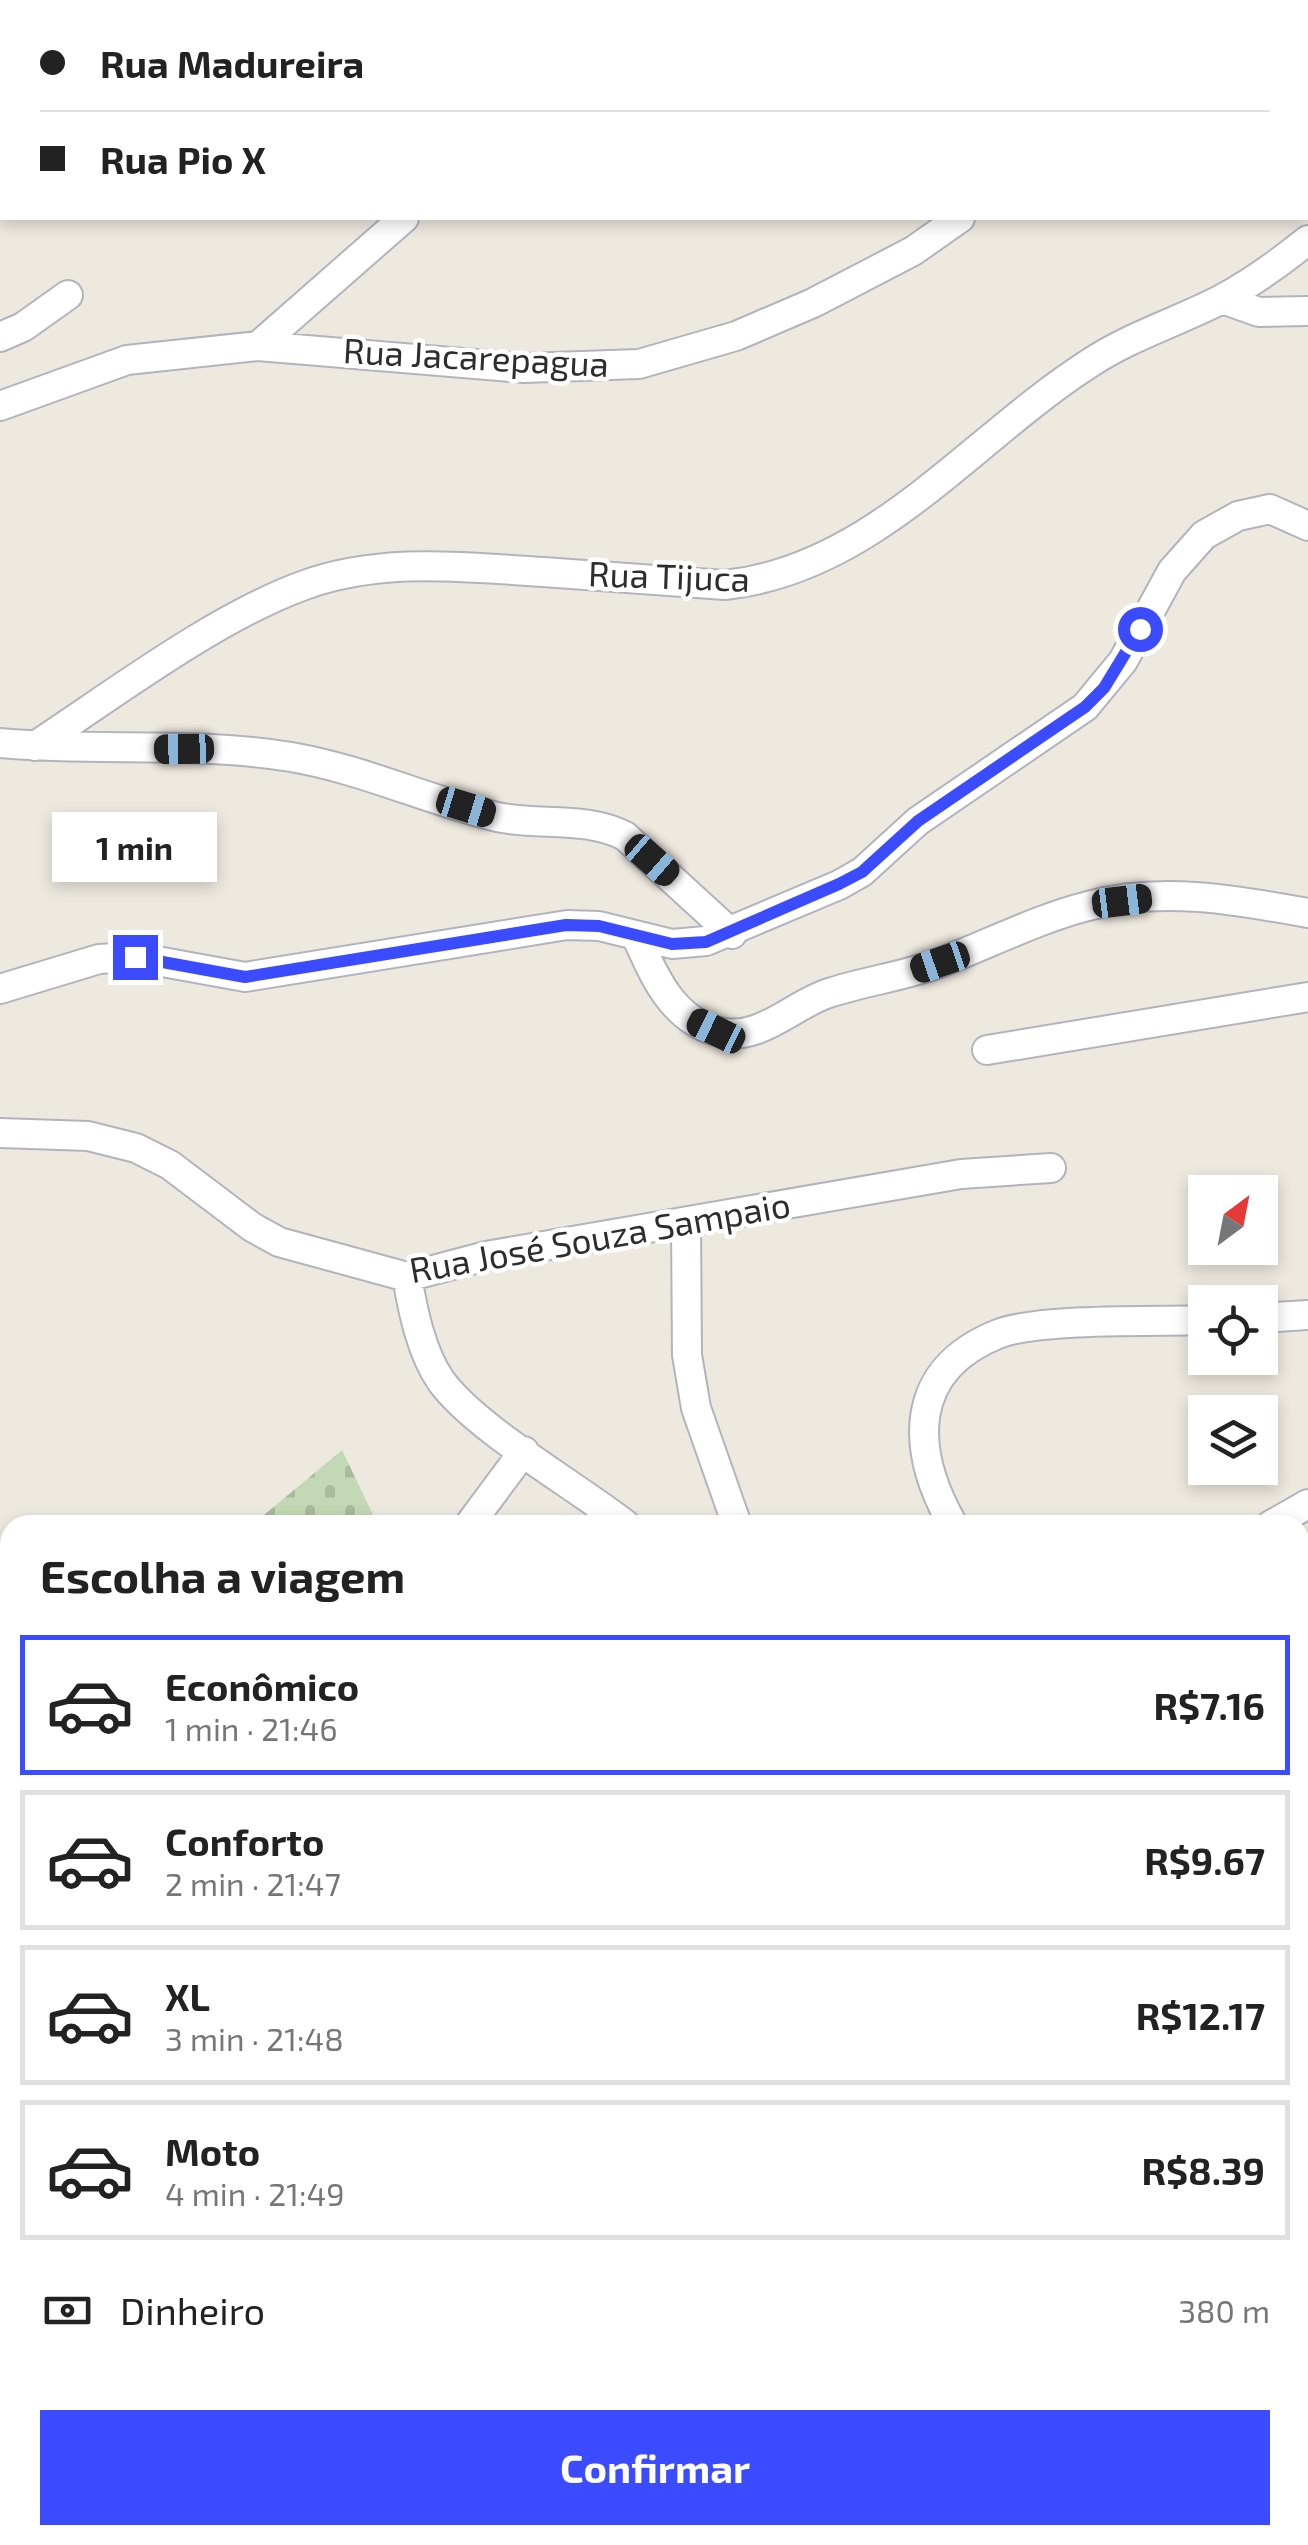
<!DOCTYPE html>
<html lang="pt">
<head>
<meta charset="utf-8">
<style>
	body { margin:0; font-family:"Exo 2",sans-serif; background:#f6f6f6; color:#222; height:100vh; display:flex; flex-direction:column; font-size:38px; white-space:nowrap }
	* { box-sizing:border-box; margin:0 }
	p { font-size:32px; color:#767676 }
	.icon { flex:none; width:55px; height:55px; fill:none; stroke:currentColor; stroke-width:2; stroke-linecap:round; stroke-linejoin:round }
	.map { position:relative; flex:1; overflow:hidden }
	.side { position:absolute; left:0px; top:1515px; width:1310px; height:1030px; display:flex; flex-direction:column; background:#fff; border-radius:30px 30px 0 0; box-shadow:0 5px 15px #0003 }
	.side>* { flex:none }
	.guide { position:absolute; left:0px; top:0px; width:1310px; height:220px; box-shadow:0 5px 15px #0003; display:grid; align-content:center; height:220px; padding:0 40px; background:#fff }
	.needle { width:65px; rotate:32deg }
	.tools { position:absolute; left:1188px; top:1175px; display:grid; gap:20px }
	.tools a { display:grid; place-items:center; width:90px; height:90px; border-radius:0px; background:#fff; box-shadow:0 5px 15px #0003; font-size:50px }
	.end { position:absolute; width:45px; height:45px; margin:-22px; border:12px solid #3b4bff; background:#fff; box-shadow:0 0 0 5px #fff }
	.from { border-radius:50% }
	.bubble { position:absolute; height:70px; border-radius:0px; background:#fff; box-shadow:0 5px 15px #0003; font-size:32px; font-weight:700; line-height:70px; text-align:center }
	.car { position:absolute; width:30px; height:60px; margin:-30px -15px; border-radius:12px; box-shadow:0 0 8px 2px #0007; background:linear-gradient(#222 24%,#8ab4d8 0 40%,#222 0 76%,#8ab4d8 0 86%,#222 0) }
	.guide b { display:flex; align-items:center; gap:35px; height:95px; font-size:38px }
	.guide b+b { border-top:2px solid #e0e0e0 }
	.guide i { width:25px; height:25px; background:#222 }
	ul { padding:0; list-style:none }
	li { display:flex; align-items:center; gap:30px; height:140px; margin:0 20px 15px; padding:0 20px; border:5px solid #e0e0e0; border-radius:0px }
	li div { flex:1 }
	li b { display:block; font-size:38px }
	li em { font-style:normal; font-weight:700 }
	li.current { border-color:#3b4bff }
	li>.icon { width:90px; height:90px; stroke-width:1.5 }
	h2 { padding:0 40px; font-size:45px; line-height:120px }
	.pay { display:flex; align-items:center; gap:25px; height:110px; padding:0 40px; font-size:38px }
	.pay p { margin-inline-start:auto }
	.primary-button { display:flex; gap:20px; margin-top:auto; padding:20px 40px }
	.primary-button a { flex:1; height:115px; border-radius:0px; background:#3b4bff; color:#fff; font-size:40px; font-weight:700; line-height:115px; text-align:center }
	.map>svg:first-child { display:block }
	.cemetery { fill:url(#cemetery-stones) }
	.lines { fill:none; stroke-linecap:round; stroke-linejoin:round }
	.minor-casing { stroke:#b3b3c0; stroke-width:32 }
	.minor { stroke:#fff; stroke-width:28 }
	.route { stroke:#3b4bff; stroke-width:12 }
	.labels { text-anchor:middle; stroke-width:9; stroke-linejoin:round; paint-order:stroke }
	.street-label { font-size:35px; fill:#2d2d2d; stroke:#fff }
</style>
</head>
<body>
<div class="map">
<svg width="1308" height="2545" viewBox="0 0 1308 2545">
	<defs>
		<pattern id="cemetery-stones" width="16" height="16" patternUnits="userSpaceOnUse" patternTransform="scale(2.5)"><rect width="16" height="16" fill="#c3d9b5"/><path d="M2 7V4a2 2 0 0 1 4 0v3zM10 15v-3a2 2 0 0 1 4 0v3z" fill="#a8bb9c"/></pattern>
	</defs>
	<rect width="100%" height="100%" fill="#eee9df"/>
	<path class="cemetery" d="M 342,1450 L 378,1525 L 252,1525 Z"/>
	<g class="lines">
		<defs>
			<path id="minor" d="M 1003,0 L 1004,2
				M 223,2 L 226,0
				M 564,2 L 566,0
				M 0,182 L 2,180
				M 1222,299 L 1259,312 L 1308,311
				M 0,337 L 23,327 L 68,295
				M 258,346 L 404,218
				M 0,406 L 127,360 L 258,346 L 524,368 L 639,364 L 736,336 L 813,303 L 913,251 L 960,218
				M 0,743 C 97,752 195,741 291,757 C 362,769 427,800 497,817 C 539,826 586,816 625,836 L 732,934
				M 35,746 C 114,694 215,618 302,586 C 380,557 462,567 543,572 C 604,576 664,581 725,585 C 874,569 971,439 1090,363 C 1131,336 1177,322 1220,300 C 1250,284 1282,261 1308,240
				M 636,936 C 654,975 671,1018 716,1031 C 759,1044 791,1005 829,993 C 865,981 902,977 939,963 C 989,944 1037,919 1088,906 C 1160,886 1237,900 1308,913
				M 0,989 L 99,959 L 135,957 L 245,977 L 567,925 L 599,926 L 672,944 L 706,941 L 839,885 L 862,872 L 918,821 L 1085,707 L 1123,661 L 1172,571 L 1204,535 L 1238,516 L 1270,509 L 1308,526
				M 987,1050 L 1308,997
				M 0,1133 L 88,1136 L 136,1148 L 170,1165 L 252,1227 L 279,1242 L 407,1277 L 486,1256 L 961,1174 L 1051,1168
				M 686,1224 L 687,1355 L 696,1408 L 737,1525
				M 407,1277 C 413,1311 421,1352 441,1381 C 476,1429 575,1485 626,1525
				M 1260,1318 L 1308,1315
				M 469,1525 L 524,1451
				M 953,1525 C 911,1451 906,1371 998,1334 C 1038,1318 1156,1322 1205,1320
				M 1271,1525 L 1308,1504
				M 0,1643 L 10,1642
				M 1300,1733 L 1308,1732
				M 1300,1944 L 1308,1942
				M 0,1994 L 10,2003
				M 1300,2156 L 1308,2154
				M 0,2265 L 10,2273
				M 0,2432 L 10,2419
				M 597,2535 L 605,2545
				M 871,2535 L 879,2545
				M 1139,2535 L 1147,2545
				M 118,2545 L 123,2535
				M 420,2545 L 431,2535"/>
		</defs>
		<use href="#minor" class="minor-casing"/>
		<use href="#minor" class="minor"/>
	</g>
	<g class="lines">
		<path class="route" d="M 135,957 L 245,977 L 566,925 L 599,926 L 672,944 L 706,942 L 839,884 L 862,872 L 918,821 L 1085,707 L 1104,688 L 1140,629"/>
	</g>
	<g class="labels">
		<g class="street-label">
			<text transform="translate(476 358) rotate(3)" y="12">Rua Jacarepagua</text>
			<text transform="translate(669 577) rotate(2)" y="12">Rua Tijuca</text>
			<text transform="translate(600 1238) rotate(-10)" y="12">Rua José Souza Sampaio</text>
		</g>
	</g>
</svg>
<div class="tools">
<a><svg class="needle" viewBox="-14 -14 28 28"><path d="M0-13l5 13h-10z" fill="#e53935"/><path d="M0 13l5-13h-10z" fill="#767676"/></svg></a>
<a><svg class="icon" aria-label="locate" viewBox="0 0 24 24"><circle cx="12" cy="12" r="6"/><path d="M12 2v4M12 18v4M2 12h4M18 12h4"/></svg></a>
<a><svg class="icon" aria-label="layers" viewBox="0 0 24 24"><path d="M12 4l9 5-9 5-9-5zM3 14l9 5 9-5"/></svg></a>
</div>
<i class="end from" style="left:1140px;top:629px"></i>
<i class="end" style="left:135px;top:957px"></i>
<div class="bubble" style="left:52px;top:812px;width:165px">1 min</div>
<i class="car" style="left:184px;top:749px;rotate:269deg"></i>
<i class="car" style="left:466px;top:807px;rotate:107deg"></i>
<i class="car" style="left:652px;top:860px;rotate:131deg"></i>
<i class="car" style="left:1122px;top:901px;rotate:83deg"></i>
<i class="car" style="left:940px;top:962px;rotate:251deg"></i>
<i class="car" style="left:716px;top:1031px;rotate:296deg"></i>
<div class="guide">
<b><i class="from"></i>Rua Madureira</b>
<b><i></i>Rua Pio X</b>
</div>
<section class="side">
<h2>Escolha a viagem</h2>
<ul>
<li class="current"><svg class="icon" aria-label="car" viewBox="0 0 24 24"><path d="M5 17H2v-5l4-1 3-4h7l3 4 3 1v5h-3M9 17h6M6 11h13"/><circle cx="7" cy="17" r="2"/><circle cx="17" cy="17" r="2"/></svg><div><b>Econômico</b><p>1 min · 21:46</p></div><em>R$7.16</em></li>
<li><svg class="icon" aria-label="car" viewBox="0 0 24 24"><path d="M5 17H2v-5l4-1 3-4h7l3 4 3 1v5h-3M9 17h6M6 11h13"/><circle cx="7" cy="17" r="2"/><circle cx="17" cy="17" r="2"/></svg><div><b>Conforto</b><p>2 min · 21:47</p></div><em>R$9.67</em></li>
<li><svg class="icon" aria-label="car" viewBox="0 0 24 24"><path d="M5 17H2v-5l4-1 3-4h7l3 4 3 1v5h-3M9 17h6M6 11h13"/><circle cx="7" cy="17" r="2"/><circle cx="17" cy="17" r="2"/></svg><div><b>XL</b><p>3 min · 21:48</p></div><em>R$12.17</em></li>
<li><svg class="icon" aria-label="car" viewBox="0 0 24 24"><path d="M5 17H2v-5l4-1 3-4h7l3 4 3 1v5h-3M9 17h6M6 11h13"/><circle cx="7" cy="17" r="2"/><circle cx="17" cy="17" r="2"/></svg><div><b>Moto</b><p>4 min · 21:49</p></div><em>R$8.39</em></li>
</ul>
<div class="pay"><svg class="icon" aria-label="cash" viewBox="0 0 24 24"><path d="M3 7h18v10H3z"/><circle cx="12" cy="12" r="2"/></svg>Dinheiro<p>380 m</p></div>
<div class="primary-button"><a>Confirmar</a></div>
</section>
</div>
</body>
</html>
